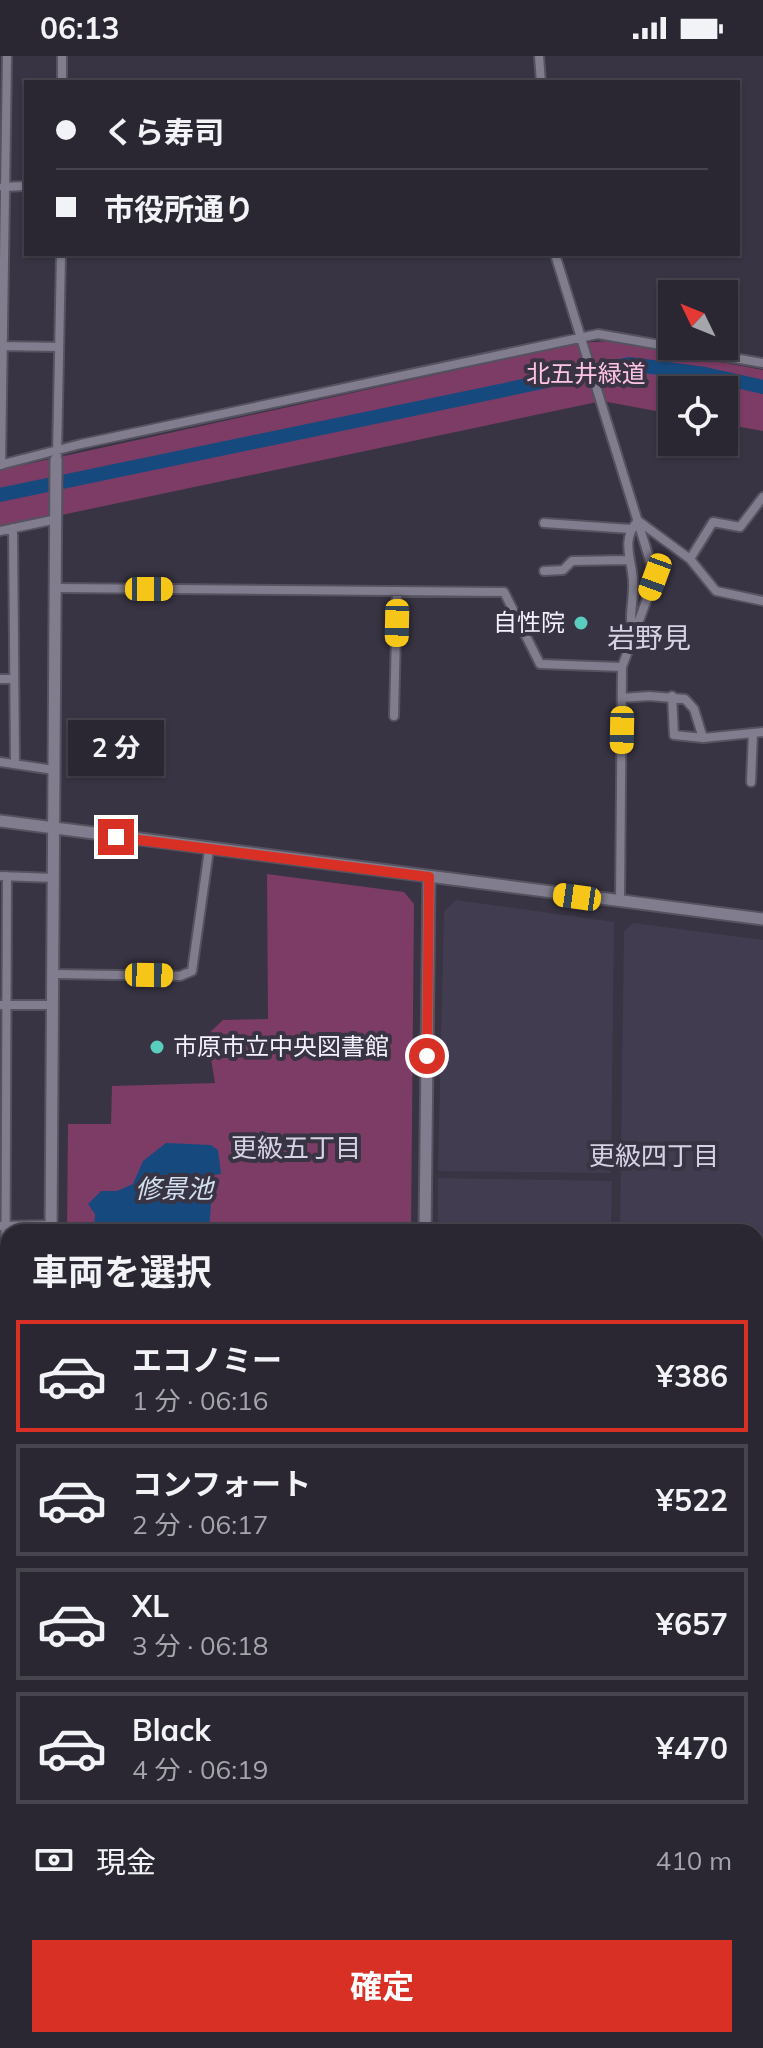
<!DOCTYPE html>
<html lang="ja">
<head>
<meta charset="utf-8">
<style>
	body { margin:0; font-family:Mulish,"Noto Sans JP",sans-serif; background:#322f3a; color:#f1f3f6; height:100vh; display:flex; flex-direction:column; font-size:30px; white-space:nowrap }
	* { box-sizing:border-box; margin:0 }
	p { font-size:26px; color:#a5a5ac }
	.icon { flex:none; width:44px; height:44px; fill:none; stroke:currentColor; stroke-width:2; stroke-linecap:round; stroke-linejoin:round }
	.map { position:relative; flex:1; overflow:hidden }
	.panel { position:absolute; left:0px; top:1168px; width:764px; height:824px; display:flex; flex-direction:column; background:#2a2732; border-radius:24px 24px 0 0; box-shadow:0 2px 6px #0004,0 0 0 2px #46444d }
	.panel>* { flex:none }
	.hud { position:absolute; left:24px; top:24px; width:716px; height:176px; border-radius:0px; box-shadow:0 2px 6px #0004,0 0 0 2px #46444d; display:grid; align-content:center; height:176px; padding:0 32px; background:#2a2732 }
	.needle { width:52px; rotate:313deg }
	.fabs { position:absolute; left:658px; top:224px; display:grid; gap:16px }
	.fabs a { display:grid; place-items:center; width:80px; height:80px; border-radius:0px; background:#2a2732; box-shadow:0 2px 6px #0004,0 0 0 2px #46444d; font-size:40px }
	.end { position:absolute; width:36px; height:36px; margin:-18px; border:10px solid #d93025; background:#fff; box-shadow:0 0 0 4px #fff }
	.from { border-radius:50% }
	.bubble { position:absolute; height:56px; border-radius:0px; background:#2a2732; box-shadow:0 2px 6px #0004,0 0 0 2px #46444d; font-size:26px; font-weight:700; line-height:56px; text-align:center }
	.car { position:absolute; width:24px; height:48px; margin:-24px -12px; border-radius:10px; box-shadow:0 0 6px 2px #0007; background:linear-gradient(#f5c518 24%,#345 0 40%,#f5c518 0 76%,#345 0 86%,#f5c518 0) }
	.hud b { display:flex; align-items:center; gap:28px; height:76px; font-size:30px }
	.hud b+b { border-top:2px solid #46444d }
	.hud i { width:20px; height:20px; background:#f1f3f6 }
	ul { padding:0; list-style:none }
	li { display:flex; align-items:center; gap:24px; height:112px; margin:0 16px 12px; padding:0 16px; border:4px solid #46444d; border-radius:0px }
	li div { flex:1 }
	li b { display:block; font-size:30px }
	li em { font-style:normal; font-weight:700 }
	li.on { border-color:#d93025 }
	li>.icon { width:72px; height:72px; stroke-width:1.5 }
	h2 { padding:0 32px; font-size:36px; line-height:96px }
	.pay { display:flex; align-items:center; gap:20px; height:88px; padding:0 32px; font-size:30px }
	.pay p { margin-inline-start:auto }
	.cta { display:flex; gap:16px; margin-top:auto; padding:16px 32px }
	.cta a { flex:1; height:92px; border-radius:0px; background:#d93025; color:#fff; font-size:32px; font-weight:700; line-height:92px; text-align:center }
	.status { display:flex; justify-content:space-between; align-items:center; height:56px; padding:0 40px; background:#2a2732; direction:ltr }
	.status svg { height:22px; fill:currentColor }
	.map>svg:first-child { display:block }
	.built { fill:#423c50 }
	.green { fill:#7c3c65 }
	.water { fill:#164a7e }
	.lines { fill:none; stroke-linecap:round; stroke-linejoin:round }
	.river { stroke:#164a7e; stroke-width:14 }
	.street-casing { stroke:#565360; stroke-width:12 }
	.secondary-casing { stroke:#565360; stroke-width:15 }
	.street { stroke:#817d8e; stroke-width:8 }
	.secondary { stroke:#817d8e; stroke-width:11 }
	.route { stroke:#d93025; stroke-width:10 }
	.poi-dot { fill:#59cebf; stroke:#383443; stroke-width:3 }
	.labels { text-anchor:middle; stroke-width:8; stroke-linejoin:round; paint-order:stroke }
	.park-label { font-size:24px; fill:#fec3e6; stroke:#383443 }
	.poi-label { font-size:24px; fill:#f4f1fb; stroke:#383443; text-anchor:end }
	.neighbourhood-label { font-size:26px; fill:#d6d1e4; stroke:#383443 }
	.water-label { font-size:26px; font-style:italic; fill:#d1dfef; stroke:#383443 }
	.quarter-label { font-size:28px; fill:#d6d1e4; stroke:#383443 }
</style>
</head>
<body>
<div class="status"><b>06:13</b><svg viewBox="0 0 49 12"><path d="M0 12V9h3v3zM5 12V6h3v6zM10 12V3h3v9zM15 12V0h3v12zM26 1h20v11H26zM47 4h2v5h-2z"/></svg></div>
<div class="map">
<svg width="763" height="1992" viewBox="0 0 763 1992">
	<rect width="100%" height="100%" fill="#383443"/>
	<path class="built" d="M 456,844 L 614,866 L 611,1117 L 438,1115 L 444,855 Z
		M 633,867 L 763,884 L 763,1358 L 756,1358 L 756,1176 L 620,1176 L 624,875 Z
		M 438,1122 L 612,1125 L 611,1176 L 438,1176 Z"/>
	<path class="green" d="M 609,285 L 763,314 L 763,375 L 724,368 L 724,334 L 672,334 L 672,358 L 602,345 L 0,472 L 0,414 L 580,287 Z
		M 267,818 L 404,836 L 414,848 L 411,1176 L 67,1176 L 68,1068 L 111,1068 L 112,1030 L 215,1027 L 207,979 L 223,964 L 268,963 Z"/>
	<path class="water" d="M 166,1087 L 211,1089 L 218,1094 L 221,1118 L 213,1119 L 209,1176 L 94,1176 L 95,1158 L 88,1148 L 101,1135 L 117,1135 L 133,1128 L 143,1105 Z"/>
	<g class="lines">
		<path class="river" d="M 0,439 L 629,308 L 705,318 L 763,331"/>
		<defs>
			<path id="street" d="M 539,0 L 541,26
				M 62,26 L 62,0
				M 3,131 L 26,130
				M 555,198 L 655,521 L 622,611 L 620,846
				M 1,290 L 59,291
				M 57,399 L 61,198
				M 0,409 L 81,388 L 598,278 L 763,307
				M 1,409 L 7,0
				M 637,464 L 690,503 L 716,535 L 763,545
				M 544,467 L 631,473
				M 13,472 L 15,707
				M 0,475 L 57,463
				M 690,503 L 713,466 L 740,471 L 763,441
				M 544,515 L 563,514 L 572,505 L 627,504
				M 57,532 L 504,536 L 540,608 L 622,611
				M 633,577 C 628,560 634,544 633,527 C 633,506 620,485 637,466
				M 0,623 L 14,623
				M 672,640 L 674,679 L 703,682
				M 622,642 L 649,640 L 685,643 L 694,653 L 703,682 L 763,676
				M 394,660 L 397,535
				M 0,706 L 54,714
				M 751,726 L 753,677
				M 0,820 L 54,822
				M 54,918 L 180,920 L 192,915 L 209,794
				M 0,949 L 52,949
				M 0,1170 L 51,1169
				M 756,1451 L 763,1451
				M 756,1506 L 763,1506
				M 756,1530 L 763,1529
				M 4,1551 L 7,820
				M 0,1688 L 8,1688
				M 756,1730 L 763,1733
				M 0,1745 L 8,1745
				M 756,1833 L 763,1827
				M 756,1851 L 763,1858
				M 756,1912 L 763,1918
				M 756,1964 L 763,1966
				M 0,1983 L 8,1981
				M 108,1984 L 118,1984
				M 330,1984 L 333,1992
				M 605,1986 L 653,1992
				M 234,1992 L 236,1984
				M 277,1992 L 300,1984"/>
			<path id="secondary" d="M 0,765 L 763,863
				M 51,1176 L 56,404
				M 425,1176 L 429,821
				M 0,1375 L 8,1374
				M 756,1378 L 763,1378
				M 756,1607 L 763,1607
				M 0,1610 L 8,1610
				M 756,1623 L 763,1623
				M 0,1626 L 8,1626
				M 15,1992 L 15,1984"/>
		</defs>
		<use href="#street" class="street-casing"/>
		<use href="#secondary" class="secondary-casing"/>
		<use href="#street" class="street"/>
		<use href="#secondary" class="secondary"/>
	</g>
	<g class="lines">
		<path class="route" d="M 116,781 L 429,821 L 427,1000"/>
	</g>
	<g class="poi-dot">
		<circle cx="581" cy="567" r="8"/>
		<circle cx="157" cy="991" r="8"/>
	</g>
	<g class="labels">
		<g class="park-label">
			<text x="586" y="326">北五井緑道</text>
		</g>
		<g class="poi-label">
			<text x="565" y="575">自性院</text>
			<text x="173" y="999" text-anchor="start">市原市立中央図書館</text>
		</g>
		<g class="neighbourhood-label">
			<text x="296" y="1101">更級五丁目</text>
			<text x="654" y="1109">更級四丁目</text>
		</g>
		<g class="water-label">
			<text x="174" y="1142">修景池</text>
		</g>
		<g class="quarter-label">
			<text x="649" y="592">岩野見</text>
		</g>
	</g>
</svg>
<div class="fabs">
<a><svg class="needle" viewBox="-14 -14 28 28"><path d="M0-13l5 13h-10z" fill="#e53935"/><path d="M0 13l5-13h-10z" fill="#a5a5ac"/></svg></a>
<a><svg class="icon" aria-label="locate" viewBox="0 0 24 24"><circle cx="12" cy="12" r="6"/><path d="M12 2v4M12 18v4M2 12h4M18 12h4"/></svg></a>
</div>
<i class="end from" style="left:427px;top:1000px"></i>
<i class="end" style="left:116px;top:781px"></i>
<div class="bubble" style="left:68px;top:664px;width:96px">2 分</div>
<i class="car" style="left:655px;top:521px;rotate:200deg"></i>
<i class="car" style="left:149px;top:533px;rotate:90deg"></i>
<i class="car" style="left:397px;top:567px;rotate:181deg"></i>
<i class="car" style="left:622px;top:674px;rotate:181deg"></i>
<i class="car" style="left:577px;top:841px;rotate:278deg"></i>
<i class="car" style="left:149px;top:919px;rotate:91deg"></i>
<div class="hud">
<b><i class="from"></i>くら寿司</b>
<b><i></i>市役所通り</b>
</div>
<section class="panel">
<h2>車両を選択</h2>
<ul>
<li class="on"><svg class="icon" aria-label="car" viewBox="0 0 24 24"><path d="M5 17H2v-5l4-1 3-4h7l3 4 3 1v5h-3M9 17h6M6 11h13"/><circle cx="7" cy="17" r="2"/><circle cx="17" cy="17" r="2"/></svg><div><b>エコノミー</b><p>1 分 · 06:16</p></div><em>¥386</em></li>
<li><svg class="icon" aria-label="car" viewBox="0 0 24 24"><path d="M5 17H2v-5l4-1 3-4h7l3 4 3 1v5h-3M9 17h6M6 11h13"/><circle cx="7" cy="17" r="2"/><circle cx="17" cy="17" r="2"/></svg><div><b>コンフォート</b><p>2 分 · 06:17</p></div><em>¥522</em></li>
<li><svg class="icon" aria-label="car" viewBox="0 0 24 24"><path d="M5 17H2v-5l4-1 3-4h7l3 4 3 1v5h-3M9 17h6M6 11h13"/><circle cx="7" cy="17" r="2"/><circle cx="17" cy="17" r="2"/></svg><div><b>XL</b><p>3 分 · 06:18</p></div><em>¥657</em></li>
<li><svg class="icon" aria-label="car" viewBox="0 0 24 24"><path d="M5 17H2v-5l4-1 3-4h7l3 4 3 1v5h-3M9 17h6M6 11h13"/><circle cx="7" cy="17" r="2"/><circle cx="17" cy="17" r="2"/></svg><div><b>Black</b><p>4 分 · 06:19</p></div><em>¥470</em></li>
</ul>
<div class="pay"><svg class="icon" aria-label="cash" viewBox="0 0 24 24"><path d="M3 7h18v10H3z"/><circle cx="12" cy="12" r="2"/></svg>現金<p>410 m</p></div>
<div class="cta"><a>確定</a></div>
</section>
</div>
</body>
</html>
